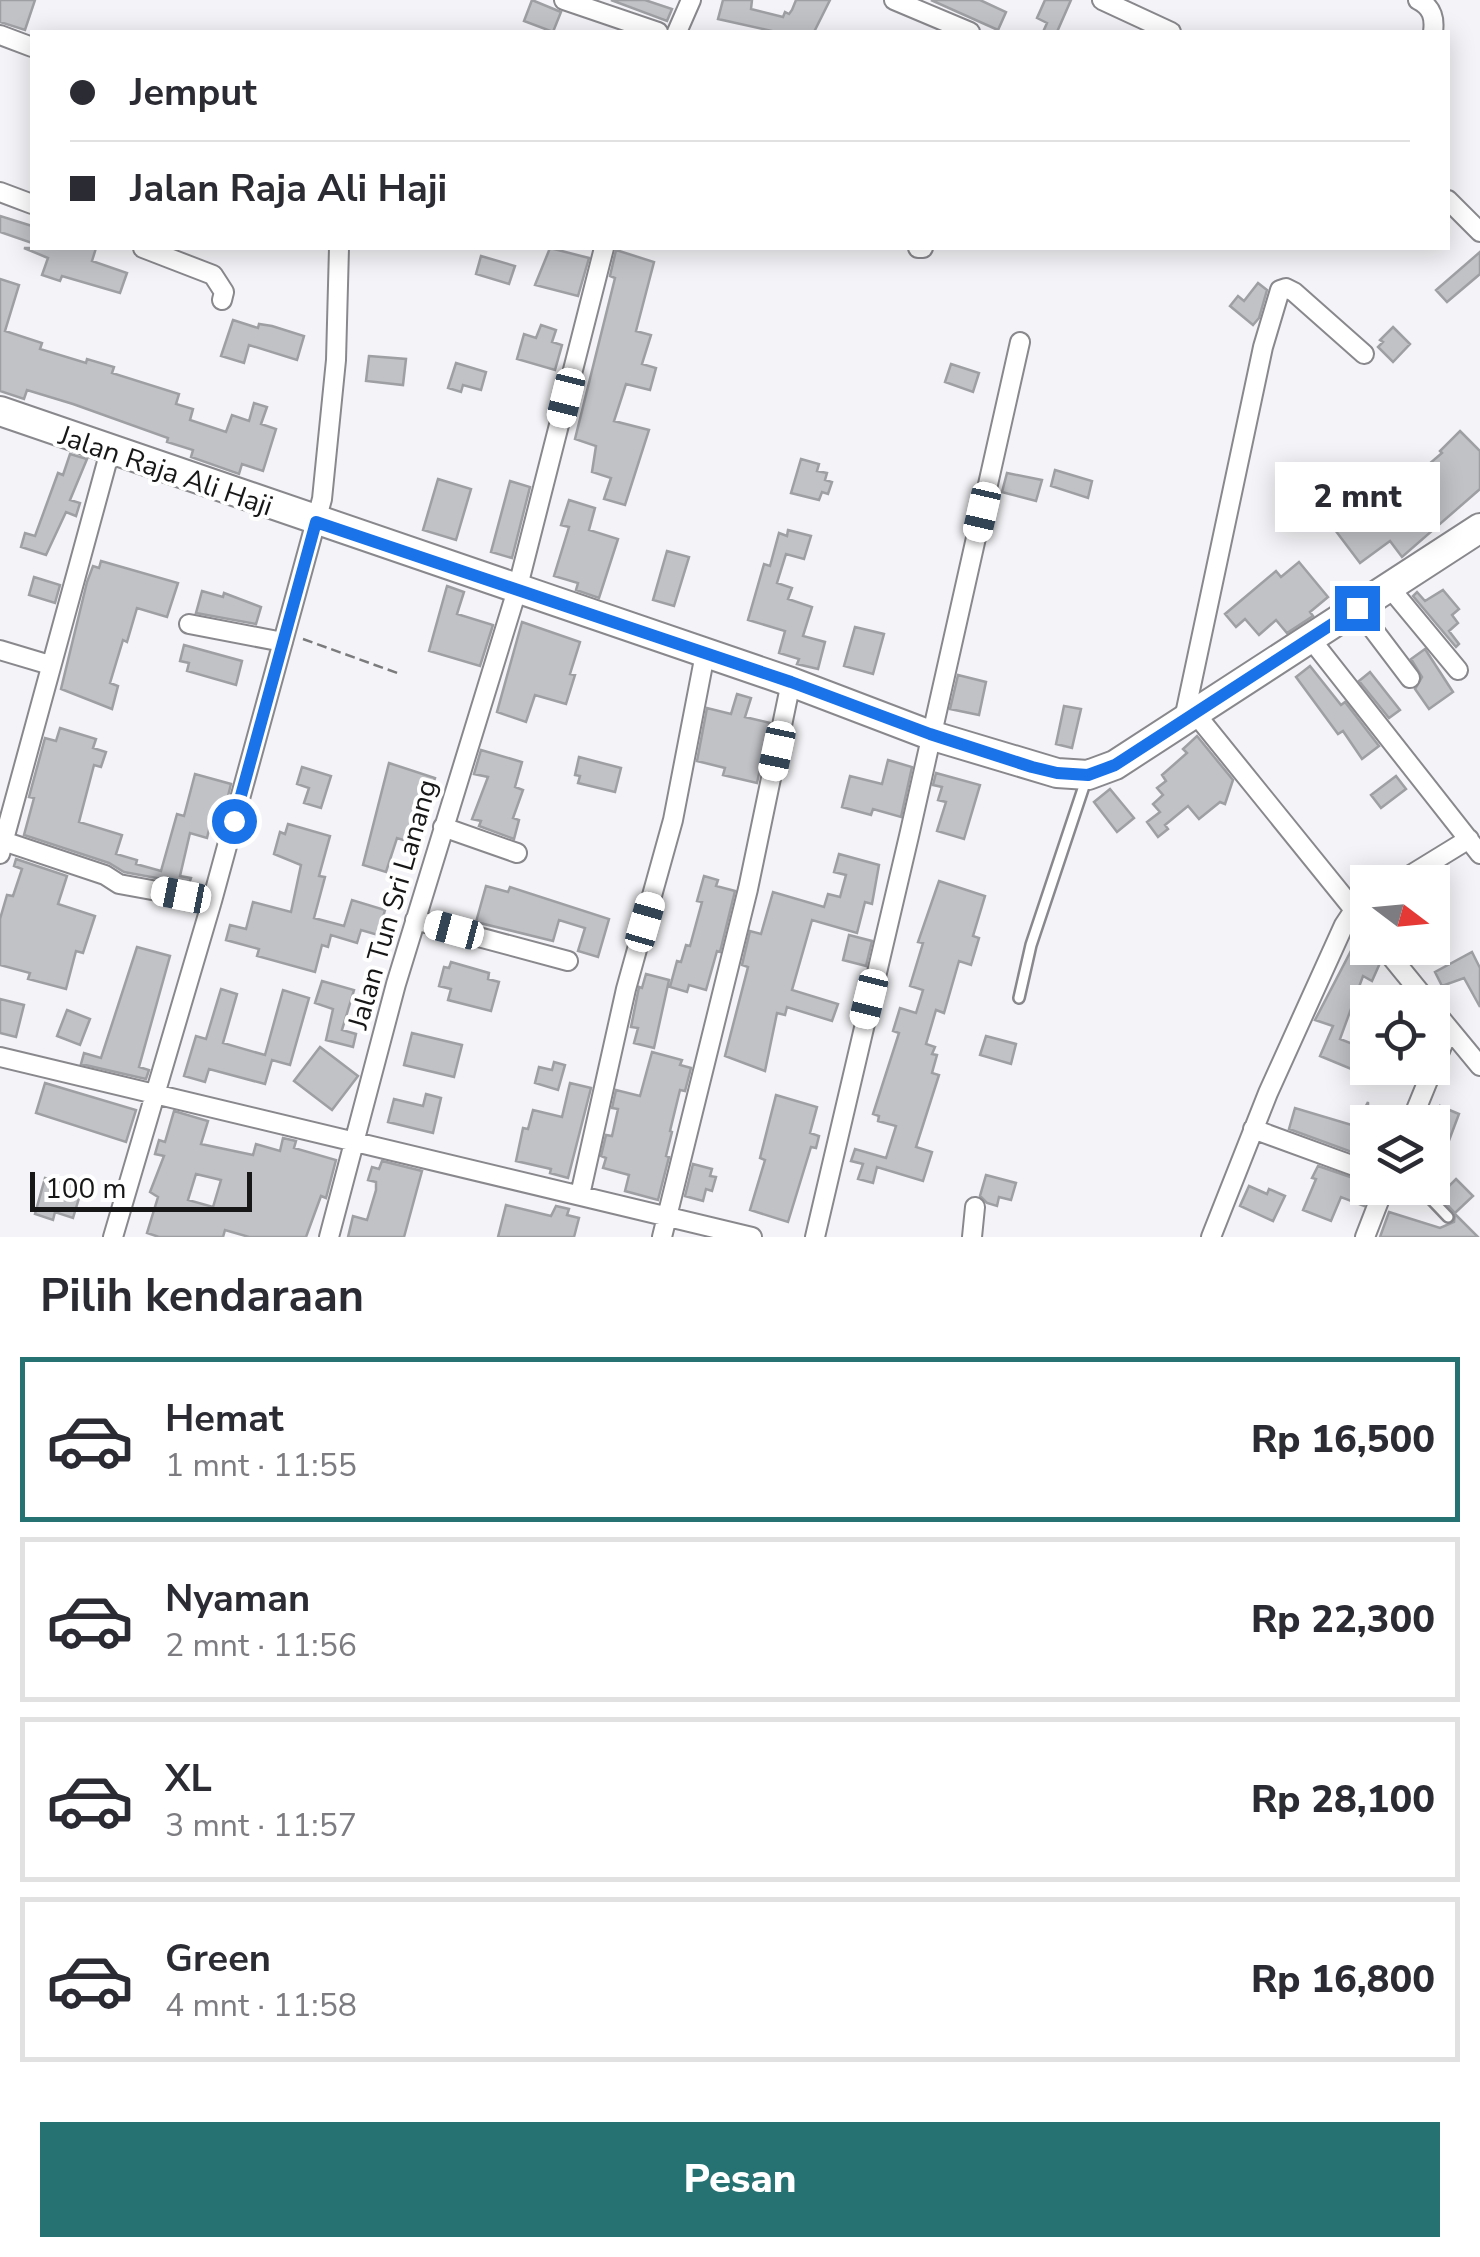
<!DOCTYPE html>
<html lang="id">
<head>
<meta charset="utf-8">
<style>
	body { margin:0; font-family:"Nunito Sans",sans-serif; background:#f7f7f7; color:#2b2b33; height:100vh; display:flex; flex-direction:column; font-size:38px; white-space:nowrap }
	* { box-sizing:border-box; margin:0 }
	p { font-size:32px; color:#7c7c81 }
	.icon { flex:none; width:55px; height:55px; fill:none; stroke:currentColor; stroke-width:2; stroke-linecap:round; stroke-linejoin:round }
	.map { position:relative; height:1237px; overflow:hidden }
	.details { display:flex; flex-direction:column; background:#fff; flex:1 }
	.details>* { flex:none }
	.guide { position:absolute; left:30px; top:30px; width:1420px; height:220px; border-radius:0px; box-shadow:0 5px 25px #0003; display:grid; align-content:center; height:220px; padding:0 40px; background:#fff }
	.needle { width:65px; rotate:106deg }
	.fabs { position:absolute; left:1350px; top:865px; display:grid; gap:20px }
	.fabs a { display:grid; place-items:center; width:100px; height:100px; border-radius:0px; background:#fff; box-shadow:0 5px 25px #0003; font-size:50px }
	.scale { position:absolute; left:30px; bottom:25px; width:222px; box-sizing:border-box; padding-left:10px; border:5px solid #171718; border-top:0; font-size:28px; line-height:35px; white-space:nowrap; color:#171718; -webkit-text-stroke:8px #fff; paint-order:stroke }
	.end { position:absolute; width:45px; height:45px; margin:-22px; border:12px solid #1a73e8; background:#fff; box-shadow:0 0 0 5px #fff }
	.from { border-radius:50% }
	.bubble { position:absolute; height:70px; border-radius:0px; background:#fff; box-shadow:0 5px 25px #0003; font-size:32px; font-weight:800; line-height:70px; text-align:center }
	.car { position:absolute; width:30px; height:60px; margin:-30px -15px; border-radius:12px; box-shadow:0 0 8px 2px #0007; background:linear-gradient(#fff 24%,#345 0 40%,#fff 0 76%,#345 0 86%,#fff 0) }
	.guide b { display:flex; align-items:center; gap:35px; height:95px; font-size:38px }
	.guide b+b { border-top:2px solid #e1e1e2 }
	.guide i { width:25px; height:25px; background:#2b2b33 }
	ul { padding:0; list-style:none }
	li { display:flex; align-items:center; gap:30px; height:165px; margin:0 20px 15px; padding:0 20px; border:5px solid #e1e1e2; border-radius:0px }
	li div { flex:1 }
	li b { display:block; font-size:38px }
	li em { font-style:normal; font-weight:800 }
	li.active { border-color:#267171 }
	li>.icon { width:90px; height:90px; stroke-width:1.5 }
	h2 { padding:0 40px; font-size:45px; line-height:120px }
	.primary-button { display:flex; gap:20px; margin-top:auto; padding:20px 40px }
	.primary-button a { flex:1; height:115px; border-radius:0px; background:#267171; color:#fff; font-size:40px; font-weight:800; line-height:115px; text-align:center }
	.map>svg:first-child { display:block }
	.building { fill:#c1c2c6; stroke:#9e9fa3; stroke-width:2.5; fill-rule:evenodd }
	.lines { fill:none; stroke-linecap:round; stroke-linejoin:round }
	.lane-casing { stroke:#89888c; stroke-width:14 }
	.street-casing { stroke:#89888c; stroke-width:22 }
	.primary-casing { stroke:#89888c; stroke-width:32 }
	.path { stroke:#7b7b7d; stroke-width:2.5; stroke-dasharray:10 5; stroke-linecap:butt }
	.lane { stroke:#fff; stroke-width:9 }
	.street { stroke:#fff; stroke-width:18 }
	.primary { stroke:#fff; stroke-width:28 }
	.route { stroke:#1a73e8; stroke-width:12 }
	.labels { text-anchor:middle; stroke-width:8; stroke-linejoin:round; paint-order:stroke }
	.street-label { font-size:28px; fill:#171718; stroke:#fff }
</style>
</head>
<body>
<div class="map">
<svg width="1480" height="1237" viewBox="0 0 1480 1237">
	<rect width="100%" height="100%" fill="#f4f4f8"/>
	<path class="building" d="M 0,0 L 35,0 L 25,30 L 0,22 Z
		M 532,0 L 561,12 L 553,32 L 524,21 Z
		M 611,0 L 645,0 L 672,9 L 667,21 Z
		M 723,0 L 752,0 L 751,9 L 783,17 L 785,12 L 789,14 L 792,10 L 796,0 L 830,0 L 814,32 L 776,32 L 718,19 Z
		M 931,0 L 980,0 L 1006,12 L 998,30 Z
		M 1045,0 L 1071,0 L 1057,32 L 1043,32 L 1047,23 L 1037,18 Z
		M 0,216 L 32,226 L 32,243 L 0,232 Z
		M 24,248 L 96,248 L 92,261 L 127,273 L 120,293 L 62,276 L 60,281 L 42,275 L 48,258 Z
		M 550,248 L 589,258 L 578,296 L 535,285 Z
		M 616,250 L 654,262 L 636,331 L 651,335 L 642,364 L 656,368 L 650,390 L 626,384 L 614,421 L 649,430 L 625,505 L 604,499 L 611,478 L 592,472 L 596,446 L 575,439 L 615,278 L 610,276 Z
		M 1480,252 L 1480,274 L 1447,302 L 1436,290 Z
		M 481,256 L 515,266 L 509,284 L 476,274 Z
		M 0,279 L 19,285 L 5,331 L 42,343 L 40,349 L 86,363 L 87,359 L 114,367 L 112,373 L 179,394 L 176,404 L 193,409 L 190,420 L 226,432 L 232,415 L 249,421 L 254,403 L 267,407 L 261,424 L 276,429 L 263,471 L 242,464 L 239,474 L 191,457 L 193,450 L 167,442 L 168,438 L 73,404 L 27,390 L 24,399 L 0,391 Z
		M 1258,283 L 1267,290 L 1259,318 L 1253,325 L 1230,306 L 1238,296 L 1244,301 Z
		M 233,320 L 258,328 L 259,324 L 272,326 L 304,336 L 297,360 L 249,345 L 244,363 L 221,356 Z
		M 541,325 L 556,330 L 552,342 L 562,345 L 555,370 L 517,359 L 524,334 L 536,338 Z
		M 1393,327 L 1410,344 L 1393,362 L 1378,347 L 1383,342 L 1380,340 Z
		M 369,356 L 406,359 L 403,385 L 366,381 Z
		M 456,363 L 486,372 L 481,390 L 463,385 L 461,392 L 448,388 Z
		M 951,364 L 979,373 L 973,392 L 945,382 Z
		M 1460,431 L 1480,451 L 1480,489 L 1402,557 L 1390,541 L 1360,563 L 1323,514 L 1346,496 L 1353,506 L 1390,477 L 1400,489 L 1442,453 L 1440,451 Z
		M 70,454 L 87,459 L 70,500 L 80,503 L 76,516 L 66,512 L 46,555 L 21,547 L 25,533 L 35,536 L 58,473 L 63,475 Z
		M 801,459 L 819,464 L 817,471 L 827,473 L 825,480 L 832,482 L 828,494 L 822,492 L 819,500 L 791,493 Z
		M 1055,470 L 1092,481 L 1088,498 L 1051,486 Z
		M 1007,473 L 1042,480 L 1036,501 L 1002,492 Z
		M 438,479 L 471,489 L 456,540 L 423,530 Z
		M 510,481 L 530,487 L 512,558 L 491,552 Z
		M 569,500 L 595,508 L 589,530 L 618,539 L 599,598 L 576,590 L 578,583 L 554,576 L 569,527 L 561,525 Z
		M 788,530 L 811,536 L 804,559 L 786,554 L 777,583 L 792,588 L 788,599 L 812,607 L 803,636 L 825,642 L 818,669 L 797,664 L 799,659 L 779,653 L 785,631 L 748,620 L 764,564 L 770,566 L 779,533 L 787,536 Z
		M 667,551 L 689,557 L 674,606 L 653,600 Z
		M 101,561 L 178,583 L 167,617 L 137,608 L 127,642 L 123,640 L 110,683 L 118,686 L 112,709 L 61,689 L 87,582 L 93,566 L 99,568 Z
		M 1299,562 L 1328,597 L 1310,612 L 1313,616 L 1287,633 L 1276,620 L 1259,635 L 1245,619 L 1236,627 L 1225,614 L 1276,571 L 1281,577 Z
		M 34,577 L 60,585 L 55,603 L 29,595 Z
		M 447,586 L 464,592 L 457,614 L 493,625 L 480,666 L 429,651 Z
		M 1443,590 L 1459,609 L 1452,615 L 1458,623 L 1449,631 L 1459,644 L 1456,647 L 1413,596 L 1417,592 L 1425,601 Z
		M 202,591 L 223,597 L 224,593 L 261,607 L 256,624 L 196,613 Z
		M 522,622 L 580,642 L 570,674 L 575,675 L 566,704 L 535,695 L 526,722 L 497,712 Z
		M 855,627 L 884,634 L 873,674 L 844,666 Z
		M 184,645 L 242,661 L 236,685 L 187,671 L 189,663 L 180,661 Z
		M 1425,649 L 1453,692 L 1429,709 L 1415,689 L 1422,677 L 1411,659 Z
		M 1310,666 L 1341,705 L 1345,702 L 1379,746 L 1362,759 L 1343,731 L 1338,734 L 1296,677 Z
		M 1370,672 L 1400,710 L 1389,718 L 1359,681 Z
		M 958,675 L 986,682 L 979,715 L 950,709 Z
		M 737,694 L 751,698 L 745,717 L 770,723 L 757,783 L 723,775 L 725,768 L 697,761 L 707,708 L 731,714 Z
		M 1064,706 L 1081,709 L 1072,748 L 1056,744 Z
		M 60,728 L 96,739 L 93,748 L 106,752 L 101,767 L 94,765 L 79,822 L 122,835 L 116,854 L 137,860 L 136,864 L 161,871 L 177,814 L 184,816 L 195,774 L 231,784 L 224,812 L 214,809 L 207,838 L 190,833 L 180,876 L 191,878 L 189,884 L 124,872 L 109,863 L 24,835 L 34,798 L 29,797 L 45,738 L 56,741 Z
		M 1197,736 L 1233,780 L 1225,804 L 1220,802 L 1199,819 L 1188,806 L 1165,825 L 1168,829 L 1158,837 L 1147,822 L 1160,812 L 1153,804 L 1163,795 L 1157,788 L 1166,781 L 1162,775 L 1187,753 L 1183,749 Z
		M 481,750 L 522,762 L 515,787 L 523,790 L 513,818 L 519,820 L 514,839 L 479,826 L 481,821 L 472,819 L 488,777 L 474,774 Z
		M 579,757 L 621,768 L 615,792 L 578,783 L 580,776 L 575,775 Z
		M 888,760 L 912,767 L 901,817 L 873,809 L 871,815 L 842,807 L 850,776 L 882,784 Z
		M 389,763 L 435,778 L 416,844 L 397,838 L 386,872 L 363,865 Z
		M 302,767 L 331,776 L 321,808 L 304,803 L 309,788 L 297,784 Z
		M 936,773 L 980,785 L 964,839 L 937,831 L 946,802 L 938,800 L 942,787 L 933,785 Z
		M 1396,776 L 1406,789 L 1381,808 L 1371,795 Z
		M 1110,789 L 1134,818 L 1117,832 L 1094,802 Z
		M 288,824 L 330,836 L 319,876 L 325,877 L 314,918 L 344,926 L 352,900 L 385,910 L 378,935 L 361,930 L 357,943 L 331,935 L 328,947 L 322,945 L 315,972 L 257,956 L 259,949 L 226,940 L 230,925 L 246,929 L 253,902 L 291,912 L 301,865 L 274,854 L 280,832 L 285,834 Z
		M 839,854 L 879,865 L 872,904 L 865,902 L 857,933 L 812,920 L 792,990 L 838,1004 L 832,1021 L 787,1007 L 785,1015 L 777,1013 L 765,1071 L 725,1056 L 748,967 L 742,965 L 750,931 L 761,934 L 773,892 L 824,907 L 828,894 L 840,897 L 846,875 L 834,872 Z
		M 16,859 L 67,876 L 58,904 L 95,916 L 83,953 L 76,951 L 66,989 L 28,979 L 30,973 L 0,965 L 0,919 L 7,895 L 13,896 L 22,869 L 14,866 Z
		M 704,876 L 718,880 L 716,886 L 735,891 L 720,952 L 717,951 L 706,990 L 689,985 L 687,992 L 670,987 L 677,961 L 681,962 L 686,945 L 690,946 L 702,902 L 697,901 Z
		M 939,881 L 985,896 L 973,936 L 979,938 L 971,965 L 959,961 L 944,1013 L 936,1010 L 926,1044 L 935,1047 L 932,1054 L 937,1055 L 932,1073 L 939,1075 L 916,1147 L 932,1152 L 923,1181 L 877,1167 L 873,1183 L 858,1179 L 863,1164 L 851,1161 L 855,1149 L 886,1158 L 896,1126 L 878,1121 L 879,1116 L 873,1114 L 899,1033 L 893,1031 L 900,1008 L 916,1013 L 923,990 L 910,986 L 923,943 L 918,942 Z
		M 486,886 L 508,892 L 510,887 L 609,919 L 598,957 L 578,951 L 585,928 L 559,920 L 553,941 L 476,922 Z
		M 849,935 L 872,941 L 866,966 L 843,960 Z
		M 137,947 L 170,956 L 139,1067 L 149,1070 L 146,1079 L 81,1064 L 84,1053 L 101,1058 Z
		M 1353,947 L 1368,955 L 1372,948 L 1380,963 L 1372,981 L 1363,976 L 1340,1039 L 1368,1050 L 1368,1072 L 1362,1069 L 1361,1073 L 1320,1056 L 1333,1026 L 1315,1020 Z
		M 1472,952 L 1480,968 L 1480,1007 L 1464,978 L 1442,986 L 1435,972 Z
		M 451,962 L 489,973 L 488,979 L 499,982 L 491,1011 L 448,1000 L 451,989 L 439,986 L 444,967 L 449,968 Z
		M 646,974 L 669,980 L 654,1048 L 634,1043 L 638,1028 L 631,1027 L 639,987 L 642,988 Z
		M 322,981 L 354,990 L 342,1030 L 356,1034 L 353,1047 L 326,1040 L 333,1009 L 315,1003 Z
		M 221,989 L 237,994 L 223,1043 L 265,1055 L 283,990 L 309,998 L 290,1065 L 272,1060 L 265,1084 L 209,1069 L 205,1082 L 184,1076 L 196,1036 L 206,1039 Z
		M 0,999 L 24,1005 L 16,1037 L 0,1033 Z
		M 67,1010 L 90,1019 L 80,1045 L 57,1036 Z
		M 412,1033 L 462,1045 L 454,1077 L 404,1065 Z
		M 986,1036 L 1016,1044 L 1011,1064 L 980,1055 Z
		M 320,1047 L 358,1076 L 332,1110 L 294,1081 Z
		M 652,1052 L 682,1060 L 680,1065 L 691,1068 L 685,1091 L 680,1090 L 670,1131 L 672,1132 L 666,1156 L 669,1157 L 658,1200 L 625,1191 L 629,1175 L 603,1168 L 606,1158 L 601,1156 L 606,1135 L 612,1136 L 618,1109 L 612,1108 L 616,1090 L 640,1096 Z
		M 554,1062 L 565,1065 L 558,1090 L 535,1083 L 539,1067 L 552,1070 Z
		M 45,1083 L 136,1110 L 126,1142 L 36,1113 Z
		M 570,1083 L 591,1088 L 568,1178 L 550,1173 L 551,1169 L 516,1161 L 523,1128 L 528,1129 L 533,1110 L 562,1117 Z
		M 426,1094 L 441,1098 L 433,1133 L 388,1122 L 394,1099 L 423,1106 Z
		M 776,1095 L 817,1107 L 810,1133 L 819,1136 L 816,1148 L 811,1147 L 788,1222 L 750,1210 L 765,1160 L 760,1158 Z
		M 1368,1102 L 1368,1108 L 1379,1114 L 1374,1122 L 1368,1122 L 1368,1158 L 1289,1129 L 1295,1108 L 1355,1126 Z
		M 1440,1106 L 1459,1114 L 1433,1183 L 1432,1126 Z
		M 174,1111 L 208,1121 L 201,1144 L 253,1155 L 256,1144 L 280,1151 L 283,1138 L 296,1141 L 294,1148 L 336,1160 L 326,1198 L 321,1196 L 306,1237 L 249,1237 L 225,1230 L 223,1237 L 159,1237 L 147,1233 L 158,1197 L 150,1192 L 164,1156 L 155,1154 L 159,1140 L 165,1142 ZM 196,1174 L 221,1180 L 213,1207 L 188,1200 Z
		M 382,1161 L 422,1171 L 404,1237 L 348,1237 L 353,1216 L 367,1220 L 376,1190 L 376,1182 L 368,1180 L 372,1167 L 379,1169 Z
		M 693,1164 L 712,1169 L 710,1176 L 716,1177 L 712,1191 L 706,1189 L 703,1201 L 685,1196 Z
		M 1318,1166 L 1368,1183 L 1368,1188 L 1371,1188 L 1364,1206 L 1341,1197 L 1331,1221 L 1303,1210 L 1316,1179 L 1312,1178 Z
		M 986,1175 L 1016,1183 L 1011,1200 L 999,1197 L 997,1206 L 987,1203 L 980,1196 Z
		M 45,1178 L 82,1188 L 73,1218 L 55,1212 L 53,1220 L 35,1214 Z
		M 1456,1179 L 1473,1196 L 1455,1213 L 1439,1196 Z
		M 1249,1186 L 1267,1194 L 1269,1189 L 1285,1196 L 1273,1221 L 1240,1206 Z
		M 506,1205 L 551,1216 L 556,1206 L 569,1209 L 567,1215 L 579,1218 L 574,1237 L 498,1237 Z
		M 1389,1212 L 1440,1228 L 1454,1222 L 1455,1214 L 1478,1237 L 1380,1237 Z"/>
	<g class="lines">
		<defs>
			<path id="lane" d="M 1019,998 L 1031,945 L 1087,777
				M 1412,1188 L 1428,1196 L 1448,1217"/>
			<path id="street" d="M 564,0 L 658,32
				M 894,0 L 970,32
				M 1102,0 L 1171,32
				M 1418,0 C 1432,7 1435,18 1433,32
				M 677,32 L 691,0
				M 0,35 L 32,47
				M 0,192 L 32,204
				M 1448,200 L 1480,232
				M 143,248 L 213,275 L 224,292 L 222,300
				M 918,248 L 923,248
				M 1390,588 L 1458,670
				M 1357,608 L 1410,678
				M 189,624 L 283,642
				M 1310,638 L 1480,854
				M 0,650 L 50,665
				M 1194,712 L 1368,927
				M 1184,719 L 1263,347 L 1280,290 L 1286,288 L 1294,292 L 1364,354
				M 443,827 L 517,853
				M 3,841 L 105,875 L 119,884 L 212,901
				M 0,854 L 110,451
				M 1399,882 L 1469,839
				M 415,920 L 568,961
				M 1384,948 L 1428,1002
				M 1432,1008 L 1480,1066
				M 0,1057 L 752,1237
				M 1411,1122 L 1449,1029
				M 1253,1129 L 1368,1171
				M 580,1195 L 626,989 L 673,820 L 705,654
				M 113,1237 L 212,901 L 322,499 L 336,360 L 339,248
				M 329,1237 L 396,984 L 517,590 L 604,248
				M 662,1237 L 748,889 L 791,682
				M 815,1237 L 909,836 L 1020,342
				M 972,1237 L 975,1207
				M 1211,1237 L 1268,1093 L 1344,925 L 1354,910 L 1368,902
				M 1365,1237 L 1384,1188"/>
			<path id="primary" d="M 0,411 L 791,682 L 930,735 L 1057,773 L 1088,775 L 1115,765 L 1480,528"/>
		</defs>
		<use href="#lane" class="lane-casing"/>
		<use href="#street" class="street-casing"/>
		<use href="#primary" class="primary-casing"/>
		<path class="path" d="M 303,639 L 400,674"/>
		<use href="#lane" class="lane"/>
		<use href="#street" class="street"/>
		<use href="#primary" class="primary"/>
	</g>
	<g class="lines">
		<path class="route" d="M 234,821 L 316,522 L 791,682 L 930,734 L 1032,767 L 1057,773 L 1088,775 L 1115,765 L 1357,608"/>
	</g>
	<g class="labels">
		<g class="street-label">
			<text transform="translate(166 470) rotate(19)" y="10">Jalan Raja Ali Haji</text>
			<text transform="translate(392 904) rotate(-74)" y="10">Jalan Tun Sri Lanang</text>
		</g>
	</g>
</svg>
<div class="fabs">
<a><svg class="needle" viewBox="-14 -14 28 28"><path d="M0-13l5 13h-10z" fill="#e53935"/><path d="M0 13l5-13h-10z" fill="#7c7c81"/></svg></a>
<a><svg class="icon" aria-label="locate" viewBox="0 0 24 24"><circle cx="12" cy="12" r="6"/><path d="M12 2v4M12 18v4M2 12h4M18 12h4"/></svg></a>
<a><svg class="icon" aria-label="layers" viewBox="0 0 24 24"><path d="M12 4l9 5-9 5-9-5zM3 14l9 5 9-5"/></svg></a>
</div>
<div class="scale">100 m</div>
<i class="end from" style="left:234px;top:821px"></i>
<i class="end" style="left:1357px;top:608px"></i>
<div class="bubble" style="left:1275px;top:462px;width:165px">2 mnt</div>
<i class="car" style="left:566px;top:398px;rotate:194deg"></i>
<i class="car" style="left:982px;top:512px;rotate:193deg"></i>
<i class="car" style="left:777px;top:751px;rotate:192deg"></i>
<i class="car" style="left:181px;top:895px;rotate:281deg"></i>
<i class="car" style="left:645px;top:922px;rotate:16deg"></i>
<i class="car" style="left:454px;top:930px;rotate:285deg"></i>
<i class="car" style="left:869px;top:999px;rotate:194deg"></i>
<div class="guide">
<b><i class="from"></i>Jemput</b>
<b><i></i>Jalan Raja Ali Haji</b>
</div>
</div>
<section class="details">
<h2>Pilih kendaraan</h2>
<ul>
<li class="active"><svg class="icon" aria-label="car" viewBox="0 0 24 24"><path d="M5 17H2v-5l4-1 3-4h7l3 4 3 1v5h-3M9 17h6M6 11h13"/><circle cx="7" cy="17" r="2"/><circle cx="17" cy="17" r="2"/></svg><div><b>Hemat</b><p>1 mnt · 11:55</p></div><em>Rp 16,500</em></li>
<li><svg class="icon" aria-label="car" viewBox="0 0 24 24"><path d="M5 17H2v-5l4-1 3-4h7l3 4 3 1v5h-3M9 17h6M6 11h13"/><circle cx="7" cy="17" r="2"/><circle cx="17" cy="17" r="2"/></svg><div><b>Nyaman</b><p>2 mnt · 11:56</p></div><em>Rp 22,300</em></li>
<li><svg class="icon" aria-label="car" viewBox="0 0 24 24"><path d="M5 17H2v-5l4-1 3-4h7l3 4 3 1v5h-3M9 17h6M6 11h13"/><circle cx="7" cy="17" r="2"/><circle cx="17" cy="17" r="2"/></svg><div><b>XL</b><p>3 mnt · 11:57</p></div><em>Rp 28,100</em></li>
<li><svg class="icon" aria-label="car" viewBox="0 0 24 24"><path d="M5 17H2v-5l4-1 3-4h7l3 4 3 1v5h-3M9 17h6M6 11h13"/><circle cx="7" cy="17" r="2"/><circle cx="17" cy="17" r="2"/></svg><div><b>Green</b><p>4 mnt · 11:58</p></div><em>Rp 16,800</em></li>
</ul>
<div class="primary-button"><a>Pesan</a></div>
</section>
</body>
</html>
